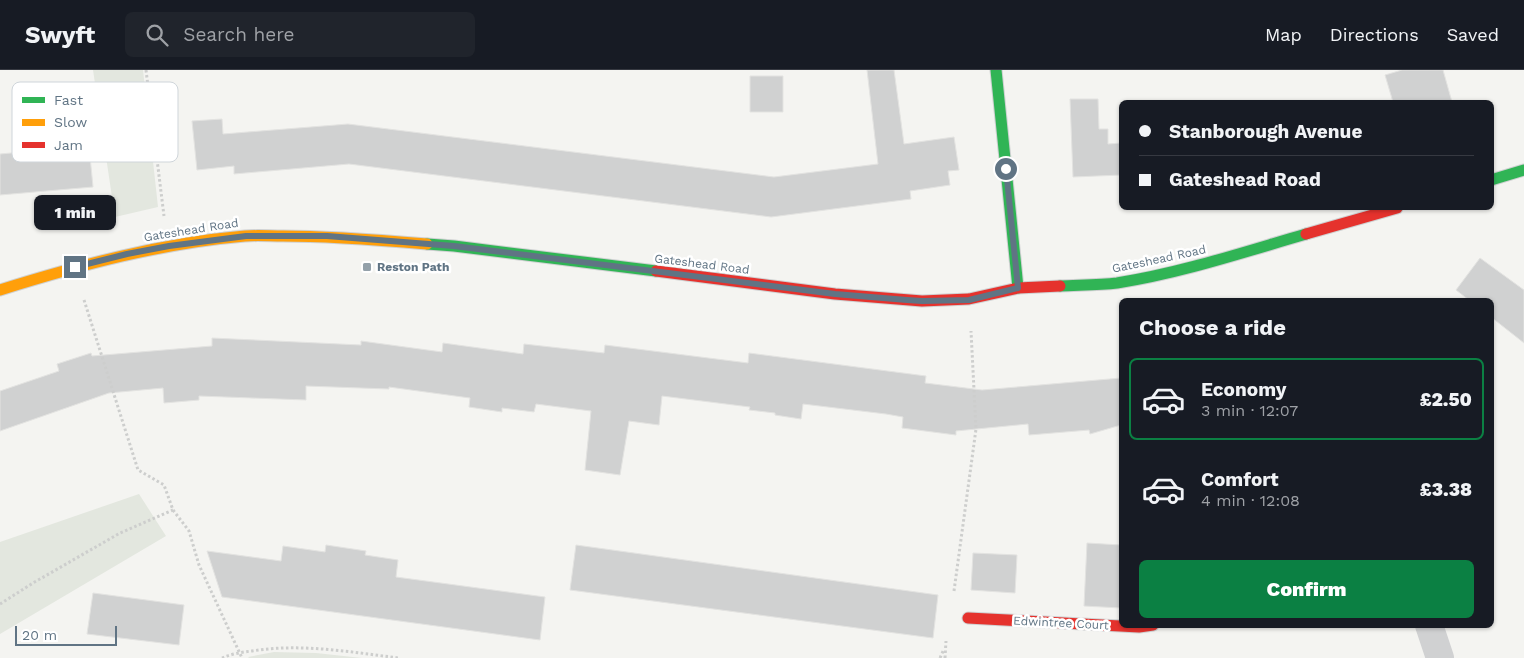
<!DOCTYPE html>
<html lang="en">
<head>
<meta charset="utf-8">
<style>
	body { margin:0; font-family:"Work Sans",sans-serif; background:#20242c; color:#f1f3f6; height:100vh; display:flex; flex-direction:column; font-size:19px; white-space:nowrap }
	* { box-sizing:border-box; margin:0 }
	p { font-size:16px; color:#9ea1a6 }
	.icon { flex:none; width:28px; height:28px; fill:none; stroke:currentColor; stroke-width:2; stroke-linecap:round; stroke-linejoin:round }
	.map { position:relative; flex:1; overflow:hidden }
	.drawer { position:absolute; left:1119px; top:228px; width:375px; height:330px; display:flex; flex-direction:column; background:#171b24; border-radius:8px; box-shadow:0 1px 4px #0004 }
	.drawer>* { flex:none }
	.top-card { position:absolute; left:1119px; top:30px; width:375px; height:110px; border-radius:8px; box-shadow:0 1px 4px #0004; display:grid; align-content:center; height:110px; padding:0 20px; background:#171b24 }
	.scale { position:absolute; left:15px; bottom:12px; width:102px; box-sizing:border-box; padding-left:5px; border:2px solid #607484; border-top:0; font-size:14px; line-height:18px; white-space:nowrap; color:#607484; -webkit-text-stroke:4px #fff; paint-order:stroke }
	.end { position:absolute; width:22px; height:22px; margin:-11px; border:6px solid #607484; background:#fff; box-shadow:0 0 0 2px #fff }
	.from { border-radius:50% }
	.bubble { position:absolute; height:35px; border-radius:8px; background:#171b24; box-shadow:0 1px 4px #0004; font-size:16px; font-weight:800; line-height:35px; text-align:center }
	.top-card b { display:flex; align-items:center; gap:18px; height:48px; font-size:19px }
	.top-card b+b { border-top:1px solid #363941 }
	.top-card i { width:12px; height:12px; background:#f1f3f6 }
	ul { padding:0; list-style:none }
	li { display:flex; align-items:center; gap:15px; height:82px; margin:0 10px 8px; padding:0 10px; border:2px solid transparent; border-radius:8px }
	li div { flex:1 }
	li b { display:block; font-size:19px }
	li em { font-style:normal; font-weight:800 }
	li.selected { border-color:#0b8043 }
	li>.icon { width:45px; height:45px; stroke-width:1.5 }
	h2 { padding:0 20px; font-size:22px; line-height:60px }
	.action { display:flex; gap:10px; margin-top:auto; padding:10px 20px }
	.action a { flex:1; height:58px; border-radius:8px; background:#0b8043; color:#fff; font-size:20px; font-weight:800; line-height:58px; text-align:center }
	header { display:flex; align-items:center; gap:30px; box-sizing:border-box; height:70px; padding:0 25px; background:#171b24; border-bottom:1px solid #363941 }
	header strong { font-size:24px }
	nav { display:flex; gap:28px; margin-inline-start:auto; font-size:18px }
	.search { width:350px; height:45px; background:#20242c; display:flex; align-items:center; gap:12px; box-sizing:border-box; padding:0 18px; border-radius:8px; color:#9ea1a6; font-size:19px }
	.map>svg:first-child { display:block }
	.green { fill:#e3e7df }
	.building { fill:#d0d1d1; stroke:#e3e3e1 }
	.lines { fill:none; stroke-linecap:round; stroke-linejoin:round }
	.fast-casing { stroke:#cfd1d2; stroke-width:13 }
	.slow-casing { stroke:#cfd1d2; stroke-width:13 }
	.jam-casing { stroke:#cfd1d2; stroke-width:13 }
	.path { stroke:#cdcecd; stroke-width:3; stroke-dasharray:2.5 2.5; stroke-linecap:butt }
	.street { stroke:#d0d1d2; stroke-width:28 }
	.fast { stroke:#30b455; stroke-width:11 }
	.slow { stroke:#ff9f0a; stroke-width:11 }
	.jam { stroke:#e5322d; stroke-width:11 }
	.route { stroke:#607484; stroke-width:6 }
	.poi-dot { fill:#94a1aa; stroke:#fff; stroke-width:2 }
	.labels { text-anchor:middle; stroke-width:5; stroke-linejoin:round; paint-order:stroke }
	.street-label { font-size:12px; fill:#607484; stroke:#fff }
	.poi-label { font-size:12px; font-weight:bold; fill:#607484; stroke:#fff; text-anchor:start }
	.key { fill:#fff; stroke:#cfd5da; stroke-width:1 }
	.key-label { font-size:14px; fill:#607484 }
</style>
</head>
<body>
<header>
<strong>Swyft</strong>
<div class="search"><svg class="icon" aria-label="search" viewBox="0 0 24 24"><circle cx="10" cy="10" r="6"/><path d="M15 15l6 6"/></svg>Search here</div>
<nav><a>Map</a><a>Directions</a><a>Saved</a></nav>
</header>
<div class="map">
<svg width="1524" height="588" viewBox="0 0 1524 588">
	<rect width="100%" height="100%" fill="#f4f4f1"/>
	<path class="green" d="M 93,0 L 143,0 L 158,137 L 115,147 Z
		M 139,424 L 166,466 L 0,564 L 0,472 Z
		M 274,582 L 316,583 L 362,588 L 249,588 L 248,587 Z"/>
	<path class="building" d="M 867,0 L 894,0 L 904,74 L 954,67 L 959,100 L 948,101 L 950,115 L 910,121 L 911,129 L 771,147 L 349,94 L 234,104 L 234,96 L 197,100 L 192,51 L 222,49 L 223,64 L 348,54 L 774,107 L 878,94 Z
		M 1402,0 L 1443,0 L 1452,32 L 1393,32 L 1385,5 Z
		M 750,6 L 783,6 L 783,42 L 750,42 Z
		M 1070,29 L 1098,29 L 1099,59 L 1108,59 L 1108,74 L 1121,73 L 1121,105 L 1073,107 Z
		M 89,76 L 93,117 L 0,125 L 0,84 Z
		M 1480,188 L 1524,220 L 1524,273 L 1491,247 L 1491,230 L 1469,230 L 1456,220 Z
		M 212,268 L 361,275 L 361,271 L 442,282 L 443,273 L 523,284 L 524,274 L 604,283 L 605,275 L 748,293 L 749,283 L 926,306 L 925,313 L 982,320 L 1121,308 L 1121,355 L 1090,364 L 1089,360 L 1029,365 L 1028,354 L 956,361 L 956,365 L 902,358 L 903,347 L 886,344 L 803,334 L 801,349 L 775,345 L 775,343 L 749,340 L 750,337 L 662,326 L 659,355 L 629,351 L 620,405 L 585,400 L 591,341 L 536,334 L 534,342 L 502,338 L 502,342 L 469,337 L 470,328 L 389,317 L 389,319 L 306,316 L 306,330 L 199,326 L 199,330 L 164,333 L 163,318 L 109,323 L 0,361 L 0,321 L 59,301 L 57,294 L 91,283 L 92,286 L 212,276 Z
		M 1087,473 L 1121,475 L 1121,538 L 1084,536 Z
		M 326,475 L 366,481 L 365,485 L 398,490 L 396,507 L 545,527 L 540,570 L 222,527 L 207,481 L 281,491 L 283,476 L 325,482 Z
		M 576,475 L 938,525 L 933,568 L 570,520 Z
		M 973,483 L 1017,485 L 1015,523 L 971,520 Z
		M 93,523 L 184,535 L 179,575 L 87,564 Z"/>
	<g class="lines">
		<defs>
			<path id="fast" d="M 996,0 L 1018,218
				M 1491,110 L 1524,100
				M 427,174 L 454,176 L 656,201
				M 1060,216 C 1079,215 1099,215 1117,213 C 1181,203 1244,182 1306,164"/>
			<path id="slow" d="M 0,220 C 80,195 161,173 245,166 C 257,165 270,166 283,166 C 331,166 379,170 427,174"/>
			<path id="jam" d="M 1306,164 L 1397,138
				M 656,201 L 835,224 L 922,231 L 969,229 L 1018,218 L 1060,216
				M 968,548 L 1139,557 L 1153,555"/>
		</defs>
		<use href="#fast" class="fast-casing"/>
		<use href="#slow" class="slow-casing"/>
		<use href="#jam" class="jam-casing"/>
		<path class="path" d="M 146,0 L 164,146
			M 84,230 L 138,400 L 164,415 L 173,440 L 189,461 L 199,495 L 242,588
			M 954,521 L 976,359 L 971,261
			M 0,534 L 33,513 L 120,463 L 173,440
			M 222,588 C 231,584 242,582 252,581 C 301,573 350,582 399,588
			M 940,588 L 944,579
			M 945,588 L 946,571"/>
		<path class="street" d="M 1429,555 L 1440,588"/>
		<use href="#fast" class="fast"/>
		<use href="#slow" class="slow"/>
		<use href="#jam" class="jam"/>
	</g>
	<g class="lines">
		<path class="route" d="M 75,197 L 127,184 L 169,176 L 246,166 L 327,166 L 454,176 L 835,224 L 907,230 L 922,231 L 969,230 L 1018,218 L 1006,99"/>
	</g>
	<rect class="poi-dot" x="362" y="192" width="10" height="10" rx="2.5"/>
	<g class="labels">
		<g class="street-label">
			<text transform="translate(191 160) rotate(-9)" y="4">Gateshead Road</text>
			<text transform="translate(1159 189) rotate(-12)" y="4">Gateshead Road</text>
			<text transform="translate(702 194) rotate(7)" y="4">Gateshead Road</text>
			<text transform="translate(1061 553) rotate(3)" y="4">Edwintree Court</text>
		</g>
		<g class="poi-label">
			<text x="377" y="201">Reston Path</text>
		</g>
	</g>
	<rect x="12" y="12" width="166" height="80" rx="8" class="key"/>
	<rect x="22" y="27" width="23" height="6" fill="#30b455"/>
	<rect x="22" y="49" width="23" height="7" fill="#ff9f0a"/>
	<rect x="22" y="72" width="23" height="6" fill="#e5322d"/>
	<g class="key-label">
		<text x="54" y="35">Fast</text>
		<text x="54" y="57">Slow</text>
		<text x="54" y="80">Jam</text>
	</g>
</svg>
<div class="scale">20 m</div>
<i class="end from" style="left:1006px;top:99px"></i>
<i class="end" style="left:75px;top:197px"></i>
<div class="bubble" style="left:34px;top:125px;width:82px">1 min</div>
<div class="top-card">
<b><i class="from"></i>Stanborough Avenue</b>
<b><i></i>Gateshead Road</b>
</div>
<section class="drawer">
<h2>Choose a ride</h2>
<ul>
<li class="selected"><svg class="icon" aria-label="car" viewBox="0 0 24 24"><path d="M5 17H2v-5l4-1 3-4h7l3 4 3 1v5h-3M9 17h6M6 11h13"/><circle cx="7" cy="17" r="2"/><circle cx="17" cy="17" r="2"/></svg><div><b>Economy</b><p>3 min · 12:07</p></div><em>£2.50</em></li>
<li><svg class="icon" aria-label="car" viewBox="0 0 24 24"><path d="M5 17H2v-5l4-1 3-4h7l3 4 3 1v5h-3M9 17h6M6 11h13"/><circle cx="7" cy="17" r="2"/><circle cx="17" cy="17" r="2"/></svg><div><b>Comfort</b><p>4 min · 12:08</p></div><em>£3.38</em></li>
</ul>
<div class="action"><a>Confirm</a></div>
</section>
</div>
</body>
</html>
